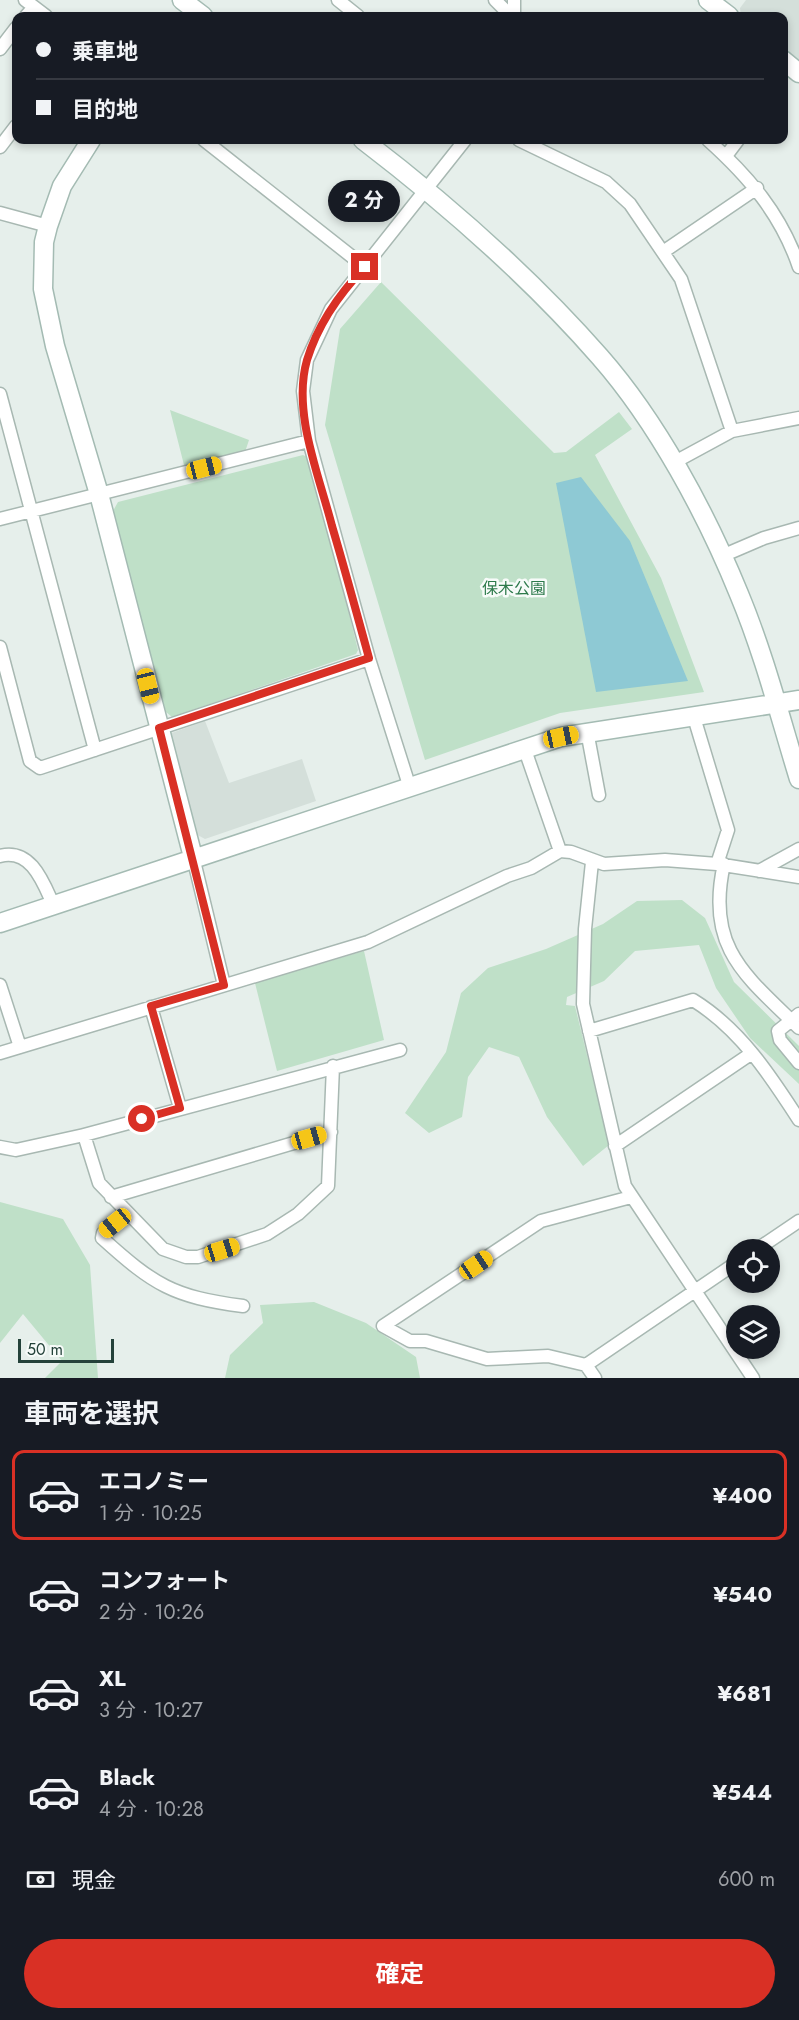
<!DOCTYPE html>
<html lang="ja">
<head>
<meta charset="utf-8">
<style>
	body { margin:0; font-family:Jost,"Noto Sans JP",sans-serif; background:#242831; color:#f1f3f6; height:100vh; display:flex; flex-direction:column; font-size:22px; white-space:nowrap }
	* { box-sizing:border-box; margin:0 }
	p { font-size:20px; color:#9ea1a6 }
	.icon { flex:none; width:33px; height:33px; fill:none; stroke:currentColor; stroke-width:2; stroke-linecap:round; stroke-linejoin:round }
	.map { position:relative; height:1378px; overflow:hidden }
	.panel { display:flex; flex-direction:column; background:#171b24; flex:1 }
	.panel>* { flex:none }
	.hud { position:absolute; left:12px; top:12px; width:776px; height:132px; border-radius:12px; box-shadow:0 3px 9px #0003; display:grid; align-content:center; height:132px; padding:0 24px; background:#171b24 }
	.buttons { position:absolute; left:726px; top:1239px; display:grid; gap:12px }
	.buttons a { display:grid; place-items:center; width:54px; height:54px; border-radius:50%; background:#171b24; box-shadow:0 3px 9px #0003; font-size:30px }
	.scale { position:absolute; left:18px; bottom:15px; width:96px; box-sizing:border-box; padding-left:6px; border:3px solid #24423a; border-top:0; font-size:16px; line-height:21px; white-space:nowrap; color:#24423a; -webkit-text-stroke:4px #f7fbf9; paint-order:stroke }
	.end { position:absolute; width:27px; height:27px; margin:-14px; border:8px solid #d93025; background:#fff; box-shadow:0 0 0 3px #fff }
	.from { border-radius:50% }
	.bubble { position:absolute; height:42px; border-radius:21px; background:#171b24; box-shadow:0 3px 9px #0003; font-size:20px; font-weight:700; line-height:42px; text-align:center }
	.car { position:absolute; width:18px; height:36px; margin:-18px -9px; border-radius:8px; box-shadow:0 0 4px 2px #0007; background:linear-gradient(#f5c518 24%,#345 0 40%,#f5c518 0 76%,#345 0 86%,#f5c518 0) }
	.hud b { display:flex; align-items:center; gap:21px; height:57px; font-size:22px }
	.hud b+b { border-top:2px solid #363941 }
	.hud i { width:15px; height:15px; background:#f1f3f6 }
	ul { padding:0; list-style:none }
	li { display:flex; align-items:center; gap:18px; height:90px; margin:0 12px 9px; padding:0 12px; border:3px solid transparent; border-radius:12px }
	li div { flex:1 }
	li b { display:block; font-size:22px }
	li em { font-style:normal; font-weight:700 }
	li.active { border-color:#d93025 }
	li>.icon { width:54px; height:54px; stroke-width:1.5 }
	h2 { padding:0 24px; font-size:27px; line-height:72px }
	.pay { display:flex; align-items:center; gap:15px; height:66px; padding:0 24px; font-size:22px }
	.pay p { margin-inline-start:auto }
	.primary-button { display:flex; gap:12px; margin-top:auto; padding:12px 24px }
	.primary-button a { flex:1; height:69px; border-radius:36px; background:#d93025; color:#fff; font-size:24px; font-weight:700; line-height:69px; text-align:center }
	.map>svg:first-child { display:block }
	.built { fill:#d4dfda }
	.green { fill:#bfe0c8 }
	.water { fill:#8ec9d4 }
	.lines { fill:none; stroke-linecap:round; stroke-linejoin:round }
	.street-casing { stroke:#a8b8b2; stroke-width:15 }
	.secondary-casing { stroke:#a4bbb3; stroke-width:21 }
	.street { stroke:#fff; stroke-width:12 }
	.secondary { stroke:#fff; stroke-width:18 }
	.route { stroke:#d93025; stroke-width:8 }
	.labels { text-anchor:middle; stroke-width:5; stroke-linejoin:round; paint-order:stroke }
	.park-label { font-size:16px; fill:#2d7a4b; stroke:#f7fbf9 }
</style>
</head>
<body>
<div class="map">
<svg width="799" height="1378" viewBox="0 0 799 1378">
	<rect width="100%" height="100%" fill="#e6efeb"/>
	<path class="built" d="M 746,0 L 799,0 L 799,62 L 783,49 L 783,16 L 741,16 L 740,8 Z
		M 205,721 L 229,783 L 302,759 L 316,801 L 205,839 L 194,833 L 169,734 Z"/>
	<path class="green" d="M 381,282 L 554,453 L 566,452 L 619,412 L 632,429 L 595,455 L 661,578 L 704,692 L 560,713 L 425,760 L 325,425 L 340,329 Z
		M 170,410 L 249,440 L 245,452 L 184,465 Z
		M 303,455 L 311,459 L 358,650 L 356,654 L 172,717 L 166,712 L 113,511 L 118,502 Z
		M 682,900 L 705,918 L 734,982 L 799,1046 L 799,1084 L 750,1038 L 716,988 L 699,945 L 635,951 L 604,981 L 567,997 L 566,1005 L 575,1006 L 609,1145 L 583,1166 L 547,1117 L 519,1057 L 489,1047 L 468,1077 L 462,1117 L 429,1133 L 405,1113 L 446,1052 L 461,993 L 488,968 L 546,949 L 603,924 L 637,901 Z
		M 364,951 L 384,1040 L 277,1071 L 255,983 Z
		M 0,1202 L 63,1219 L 90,1265 L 98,1378 L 45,1378 L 62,1361 L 23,1314 L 0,1343 Z
		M 314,1302 L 366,1323 L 416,1357 L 420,1378 L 225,1378 L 230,1355 L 263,1323 L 260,1305 Z"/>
	<path class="water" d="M 581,477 L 630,541 L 688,681 L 596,692 L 556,483 Z"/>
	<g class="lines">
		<defs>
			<path id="street" d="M 25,0 L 46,16
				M 338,0 L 358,16
				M 495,0 L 511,16
				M 26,16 L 34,7
				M 514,16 L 514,0
				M 0,49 L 16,28
				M 204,140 L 365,267
				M 519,140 L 606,182 L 630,204 L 681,279 L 732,431
				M 708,140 C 749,177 781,214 799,267
				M 0,147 L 16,126
				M 726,156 L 738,140
				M 0,213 L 48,226
				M 663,252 L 757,188
				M 0,394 L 95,750
				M 673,463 L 732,431 L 799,418
				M 0,519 L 309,441
				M 722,556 L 764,538 L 799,528
				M 0,647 L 30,761 L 40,768 L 369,659
				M 693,714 L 728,830 L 717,864
				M 587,731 L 599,795
				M 524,747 L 560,851
				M 409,785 L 369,659 L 309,441 L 303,391 L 307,360 L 331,309 L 465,140
				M 0,856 C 31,848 43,882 53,904
				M 193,857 L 224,985
				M 592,862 L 585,929 L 583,1004 L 625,1186 L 753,1378
				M 724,864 C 705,948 746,976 799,1028
				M 759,871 L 799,849
				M 0,985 L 20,1047
				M 151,1007 L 180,1108
				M 799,1014 L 778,1031 L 780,1040 L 799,1063
				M 589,1031 L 693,1000 C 740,1029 770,1075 799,1120
				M 0,1053 L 368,942 L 507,876 L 531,868 L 560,851 L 571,852 L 604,864 L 665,860 L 717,864 L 799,877
				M 84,1135 L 99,1183 L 163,1249 L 186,1257 L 198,1257 L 267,1234 L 298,1214 L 328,1186 L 333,1066
				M 615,1146 L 752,1053
				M 0,1147 L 16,1150 L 84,1135 L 400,1050
				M 111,1197 L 331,1132
				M 126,1214 L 103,1233 L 102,1238 C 154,1285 173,1297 243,1306
				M 756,1250 L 799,1221
				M 586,1365 L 736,1263
				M 595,1378 L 586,1365 L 548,1356 L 487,1359 L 426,1341 L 410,1341 L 383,1326 L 541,1221 L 631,1197"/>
			<path id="secondary" d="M 182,0 L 203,16
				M 708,0 L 729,16
				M 783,60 L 799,73
				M 91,140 L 62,186 L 48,226 L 44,242 L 43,289 L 55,346 L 99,494 L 193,857
				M 363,140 C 448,205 529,276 600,357 C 657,422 706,513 739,594 C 764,654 780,717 799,779
				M 0,923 L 561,737 L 799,700"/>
		</defs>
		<use href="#street" class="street-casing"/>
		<use href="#secondary" class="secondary-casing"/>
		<use href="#street" class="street"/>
		<use href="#secondary" class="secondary"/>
	</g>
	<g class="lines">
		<path class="route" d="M 142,1119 L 180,1108 L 151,1006 L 224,985 L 159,728 L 369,658 C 357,614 345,570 332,526 C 319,475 292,412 307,360 C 318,324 340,293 365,267"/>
	</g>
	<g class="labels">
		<g class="park-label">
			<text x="514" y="594">保木公園</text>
		</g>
	</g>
</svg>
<div class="buttons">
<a><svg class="icon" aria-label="locate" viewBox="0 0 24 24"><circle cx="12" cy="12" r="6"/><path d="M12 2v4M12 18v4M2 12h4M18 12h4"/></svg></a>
<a><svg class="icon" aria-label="layers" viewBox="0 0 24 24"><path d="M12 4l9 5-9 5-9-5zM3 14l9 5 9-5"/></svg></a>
</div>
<div class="scale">50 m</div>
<i class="end from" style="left:142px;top:1119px"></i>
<i class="end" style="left:365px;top:267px"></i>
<div class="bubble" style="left:328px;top:180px;width:72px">2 分</div>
<i class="car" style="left:204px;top:468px;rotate:76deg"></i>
<i class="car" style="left:148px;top:686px;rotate:166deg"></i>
<i class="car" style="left:561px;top:737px;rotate:78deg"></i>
<i class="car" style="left:309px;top:1138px;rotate:74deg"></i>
<i class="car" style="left:115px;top:1223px;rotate:231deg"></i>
<i class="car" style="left:222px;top:1250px;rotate:73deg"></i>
<i class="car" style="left:476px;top:1265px;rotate:56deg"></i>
<div class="hud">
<b><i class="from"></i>乗車地</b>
<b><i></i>目的地</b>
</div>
</div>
<section class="panel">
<h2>車両を選択</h2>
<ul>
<li class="active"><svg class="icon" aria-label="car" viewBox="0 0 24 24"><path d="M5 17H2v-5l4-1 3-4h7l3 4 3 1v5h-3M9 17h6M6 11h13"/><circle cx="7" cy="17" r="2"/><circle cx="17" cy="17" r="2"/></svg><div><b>エコノミー</b><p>1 分 · 10:25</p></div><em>¥400</em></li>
<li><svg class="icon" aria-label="car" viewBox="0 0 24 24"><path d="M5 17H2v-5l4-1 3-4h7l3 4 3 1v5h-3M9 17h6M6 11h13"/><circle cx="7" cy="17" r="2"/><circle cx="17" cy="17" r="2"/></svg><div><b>コンフォート</b><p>2 分 · 10:26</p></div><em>¥540</em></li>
<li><svg class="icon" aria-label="car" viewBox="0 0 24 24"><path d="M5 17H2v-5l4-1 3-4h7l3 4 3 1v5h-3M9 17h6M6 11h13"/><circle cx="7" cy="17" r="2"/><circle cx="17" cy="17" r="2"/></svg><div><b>XL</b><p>3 分 · 10:27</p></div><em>¥681</em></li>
<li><svg class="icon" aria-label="car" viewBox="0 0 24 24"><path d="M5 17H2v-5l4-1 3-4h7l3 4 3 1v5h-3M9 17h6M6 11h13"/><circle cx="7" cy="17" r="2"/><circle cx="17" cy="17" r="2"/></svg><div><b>Black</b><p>4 分 · 10:28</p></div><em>¥544</em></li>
</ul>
<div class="pay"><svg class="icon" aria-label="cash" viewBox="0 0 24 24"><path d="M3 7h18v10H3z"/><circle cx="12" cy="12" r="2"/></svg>現金<p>600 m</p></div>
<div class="primary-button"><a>確定</a></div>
</section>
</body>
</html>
